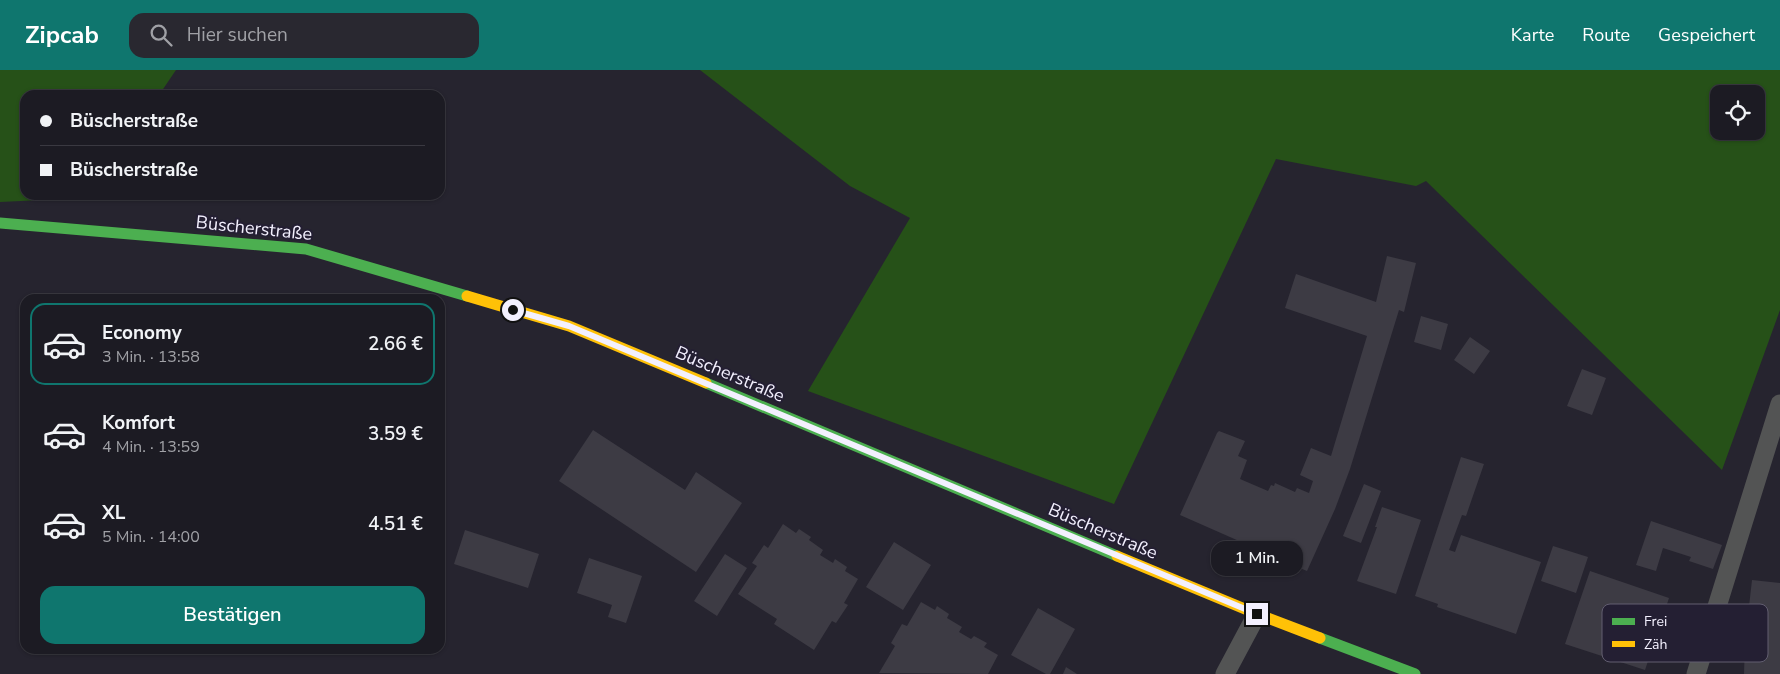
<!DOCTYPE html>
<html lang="de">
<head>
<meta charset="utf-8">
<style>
	body { margin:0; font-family:"Nunito Sans",sans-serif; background:#292830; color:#f1f3f6; height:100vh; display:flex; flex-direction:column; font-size:19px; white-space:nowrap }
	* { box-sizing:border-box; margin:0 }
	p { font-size:16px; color:#a0a1a6 }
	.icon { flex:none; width:28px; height:28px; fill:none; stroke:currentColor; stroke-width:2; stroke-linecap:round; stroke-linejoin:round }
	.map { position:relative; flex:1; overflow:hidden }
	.details { position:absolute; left:20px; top:224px; width:425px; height:360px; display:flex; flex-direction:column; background:#1c1b23; border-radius:15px; box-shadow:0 1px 4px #0004,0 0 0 1px #3a3941 }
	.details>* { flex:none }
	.guide { position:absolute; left:20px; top:20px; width:425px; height:110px; border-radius:15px; box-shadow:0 1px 4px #0004,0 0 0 1px #3a3941; display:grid; align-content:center; height:110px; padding:0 20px; background:#1c1b23 }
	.controls { position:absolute; left:1710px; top:15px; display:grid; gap:10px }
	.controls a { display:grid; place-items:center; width:55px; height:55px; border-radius:10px; background:#1c1b23; box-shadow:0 1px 4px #0004,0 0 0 1px #3a3941; font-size:25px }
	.end { position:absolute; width:22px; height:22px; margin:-11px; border:6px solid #f3f0fe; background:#111; box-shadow:0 0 0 2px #111 }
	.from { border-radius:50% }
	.bubble { position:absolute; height:35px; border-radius:15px; background:#1c1b23; box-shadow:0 1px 4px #0004,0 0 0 1px #3a3941; font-size:16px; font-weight:600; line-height:35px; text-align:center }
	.guide b { display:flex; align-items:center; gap:18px; height:48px; font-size:19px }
	.guide b+b { border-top:1px solid #3a3941 }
	.guide i { width:12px; height:12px; background:#f1f3f6 }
	ul { padding:9px 0 0; list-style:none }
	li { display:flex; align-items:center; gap:15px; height:82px; margin:0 10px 8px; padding:0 10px; border:2px solid transparent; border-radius:15px }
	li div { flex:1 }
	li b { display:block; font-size:19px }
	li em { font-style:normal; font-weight:600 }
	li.active { border-color:#0f766e }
	li>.icon { width:45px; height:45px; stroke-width:1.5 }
	.primary-button { display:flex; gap:10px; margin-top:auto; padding:10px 20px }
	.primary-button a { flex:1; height:58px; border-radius:15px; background:#0f766e; color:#fff; font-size:20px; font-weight:600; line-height:58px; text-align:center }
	header { display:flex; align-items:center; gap:30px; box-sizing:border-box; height:70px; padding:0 25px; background:#0f766e; color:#fff }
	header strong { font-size:24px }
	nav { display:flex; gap:28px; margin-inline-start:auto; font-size:18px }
	.search { width:350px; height:45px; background:#292830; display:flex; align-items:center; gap:12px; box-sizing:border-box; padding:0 18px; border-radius:15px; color:#a0a1a6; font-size:19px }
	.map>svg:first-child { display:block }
	.green { fill:#265118; fill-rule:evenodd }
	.building { fill:#3d3b44 }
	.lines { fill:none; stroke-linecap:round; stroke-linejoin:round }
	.lane { stroke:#535454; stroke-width:19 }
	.fast { stroke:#4caf50; stroke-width:11 }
	.slow { stroke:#ffc107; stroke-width:11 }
	.route { stroke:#f3f0fe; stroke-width:6 }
	.labels { text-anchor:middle; stroke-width:4; stroke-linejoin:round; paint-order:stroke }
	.street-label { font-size:18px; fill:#f3f0fe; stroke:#241f33 }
	.key { fill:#241f33; stroke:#625e70; stroke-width:1 }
	.key-label { font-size:14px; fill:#f3f0fe }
</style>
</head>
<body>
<header>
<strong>Zipcab</strong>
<div class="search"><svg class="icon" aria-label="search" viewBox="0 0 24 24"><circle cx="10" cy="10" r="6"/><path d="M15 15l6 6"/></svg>Hier suchen</div>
<nav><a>Karte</a><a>Route</a><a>Gespeichert</a></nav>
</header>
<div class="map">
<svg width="1780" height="604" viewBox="0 0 1780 604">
	<rect width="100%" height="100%" fill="#26242f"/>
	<path class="green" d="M 0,0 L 176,0 L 159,25 L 25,25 L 25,125 L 87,125 L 85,128 L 0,132 Z
		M 700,0 L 1780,0 L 1780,240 L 1722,400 L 1426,111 L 1416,116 L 1276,89 L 1114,434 L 808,321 L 910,148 L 850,116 ZM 1719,24 L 1756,24 L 1756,61 L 1719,61 Z"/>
	<path class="building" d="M 1387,186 L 1416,193 L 1404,242 L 1399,240 L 1350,399 L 1335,439 L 1307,501 L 1285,492 L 1280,506 L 1262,498 L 1266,484 L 1264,482 L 1180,445 L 1217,363 L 1219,361 L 1245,371 L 1238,386 L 1247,390 L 1240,409 L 1268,421 L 1271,415 L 1274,416 L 1275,413 L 1295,422 L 1297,418 L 1309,423 L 1313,411 L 1300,405 L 1311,378 L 1331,386 L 1367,266 L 1285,238 L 1296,204 L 1376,232 Z
		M 1421,246 L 1448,254 L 1441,280 L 1414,272 Z
		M 1470,267 L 1490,281 L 1474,304 L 1454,290 Z
		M 1582,299 L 1606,308 L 1592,345 L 1567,336 Z
		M 593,360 L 685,420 L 696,402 L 742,433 L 696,502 L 559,411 Z
		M 1461,387 L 1484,394 L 1466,446 L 1462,445 L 1449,480 L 1455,482 L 1461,465 L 1541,492 L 1516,564 L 1437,537 L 1438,534 L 1415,526 Z
		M 1364,414 L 1381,421 L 1361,473 L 1343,466 Z
		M 1382,437 L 1421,450 L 1396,524 L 1357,511 L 1377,457 L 1375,457 Z
		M 1651,451 L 1722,475 L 1713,499 L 1689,491 L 1691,487 L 1663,478 L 1656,501 L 1636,495 Z
		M 783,454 L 796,463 L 799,459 L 811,467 L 809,470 L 823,480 L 820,485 L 833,493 L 835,489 L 847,497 L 845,501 L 858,509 L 844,533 L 848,535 L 836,553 L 832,551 L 814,580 L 774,554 L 777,549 L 738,524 L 757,496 L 752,493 L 764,475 L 768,478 Z
		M 465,460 L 539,484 L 528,518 L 454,494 Z
		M 894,472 L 931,495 L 903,540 L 866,517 Z
		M 1553,476 L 1588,487 L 1576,523 L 1541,511 Z
		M 725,484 L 747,498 L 717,546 L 694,531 Z
		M 589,488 L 642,506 L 626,553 L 608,547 L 612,535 L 577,523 Z
		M 1590,501 L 1669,528 L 1645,600 L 1565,574 Z
		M 1752,510 L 1780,513 L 1780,604 L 1744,604 L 1745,572 Z
		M 921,532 L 935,540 L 937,536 L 949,544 L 947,548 L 962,557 L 959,562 L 971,569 L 974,566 L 987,573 L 984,577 L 998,585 L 988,604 L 879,603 L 895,576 L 891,573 L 902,554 L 907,556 Z
		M 1038,538 L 1075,559 L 1050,604 L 1046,604 L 1011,585 Z
		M 1066,597 L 1077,604 L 1063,604 Z"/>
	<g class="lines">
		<path class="lane" d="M 1225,604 L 1257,544
			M 1696,604 L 1780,334"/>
		<path class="fast" d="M 0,153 L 306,179 L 467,226
			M 706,313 L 1117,486
			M 1320,568 L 1415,604"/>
		<path class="slow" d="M 467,226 L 569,256 L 706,313
			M 1117,486 L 1257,544 L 1320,568"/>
	</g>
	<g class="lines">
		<path class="route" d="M 513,240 L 569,256 L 1257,544"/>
	</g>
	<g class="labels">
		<g class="street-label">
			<text transform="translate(254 158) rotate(6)" y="6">Büscherstraße</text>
			<text transform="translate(730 304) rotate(23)" y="6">Büscherstraße</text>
			<text transform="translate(1103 461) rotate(23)" y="6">Büscherstraße</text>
		</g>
	</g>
	<rect x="1602" y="534" width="166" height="58" rx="8" class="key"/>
	<rect x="1612" y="548" width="23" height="7" fill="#4caf50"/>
	<rect x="1612" y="571" width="23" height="6" fill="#ffc107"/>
	<g class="key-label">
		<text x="1644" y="556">Frei</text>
		<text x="1644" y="579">Zäh</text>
	</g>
</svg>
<div class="controls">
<a><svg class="icon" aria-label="locate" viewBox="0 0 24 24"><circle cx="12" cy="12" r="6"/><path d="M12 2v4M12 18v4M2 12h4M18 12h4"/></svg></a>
</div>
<i class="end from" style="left:513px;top:240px"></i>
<i class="end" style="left:1257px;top:544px"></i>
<div class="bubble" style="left:1211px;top:471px;width:92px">1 Min.</div>
<div class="guide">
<b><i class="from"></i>Büscherstraße</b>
<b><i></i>Büscherstraße</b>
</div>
<section class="details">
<ul>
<li class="active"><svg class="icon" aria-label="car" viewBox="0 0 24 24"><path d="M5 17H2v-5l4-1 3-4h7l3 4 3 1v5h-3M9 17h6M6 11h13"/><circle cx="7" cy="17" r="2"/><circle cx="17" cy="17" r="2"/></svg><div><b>Economy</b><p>3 Min. · 13:58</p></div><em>2.66 €</em></li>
<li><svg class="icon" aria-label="car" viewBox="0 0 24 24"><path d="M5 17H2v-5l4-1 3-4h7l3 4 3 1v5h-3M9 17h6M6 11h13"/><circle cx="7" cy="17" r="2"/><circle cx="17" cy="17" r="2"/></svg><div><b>Komfort</b><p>4 Min. · 13:59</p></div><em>3.59 €</em></li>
<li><svg class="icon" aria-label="car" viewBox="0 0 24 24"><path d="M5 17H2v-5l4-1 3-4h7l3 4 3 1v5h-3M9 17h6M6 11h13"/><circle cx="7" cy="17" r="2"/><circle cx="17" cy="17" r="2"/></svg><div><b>XL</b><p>5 Min. · 14:00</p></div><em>4.51 €</em></li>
</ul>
<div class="primary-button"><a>Bestätigen</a></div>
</section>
</div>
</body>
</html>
